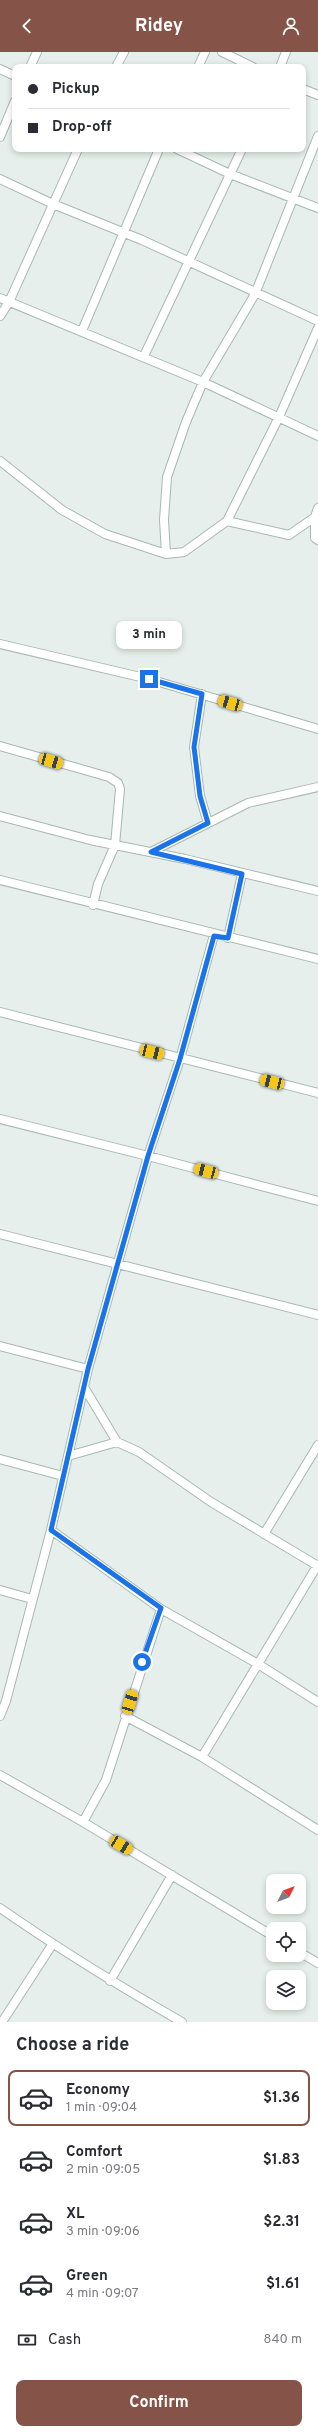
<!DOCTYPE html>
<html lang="en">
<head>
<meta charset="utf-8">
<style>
	body { margin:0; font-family:Overpass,sans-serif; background:#f7f7f7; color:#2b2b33; height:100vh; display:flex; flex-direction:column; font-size:15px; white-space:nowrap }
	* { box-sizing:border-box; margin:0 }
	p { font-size:13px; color:#7c7c81 }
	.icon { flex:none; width:22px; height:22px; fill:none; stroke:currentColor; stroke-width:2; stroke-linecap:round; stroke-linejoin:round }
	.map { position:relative; height:1970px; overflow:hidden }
	.panel { display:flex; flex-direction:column; background:#fff; flex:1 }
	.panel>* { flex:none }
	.top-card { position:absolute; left:12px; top:12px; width:294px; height:88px; border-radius:8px; box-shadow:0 2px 6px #0003; display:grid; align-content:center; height:88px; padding:0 16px; background:#fff }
	.needle { width:26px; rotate:48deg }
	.fabs { position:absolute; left:266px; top:1822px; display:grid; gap:8px }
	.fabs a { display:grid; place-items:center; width:40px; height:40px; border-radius:8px; background:#fff; box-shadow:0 2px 6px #0003; font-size:20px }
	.end { position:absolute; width:18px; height:18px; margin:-9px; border:5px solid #1a73e8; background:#fff; box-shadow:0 0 0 2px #fff }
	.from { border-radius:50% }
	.bubble { position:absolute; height:28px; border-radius:8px; background:#fff; box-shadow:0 2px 6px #0003; font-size:13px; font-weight:700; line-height:28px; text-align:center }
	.car { position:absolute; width:12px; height:24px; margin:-12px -6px; border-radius:5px; box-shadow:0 0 3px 1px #0007; background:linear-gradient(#f5c518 24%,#345 0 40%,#f5c518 0 76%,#345 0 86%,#f5c518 0) }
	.top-card b { display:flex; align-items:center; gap:14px; height:38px; font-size:15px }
	.top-card b+b { border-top:1px solid #e1e1e2 }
	.top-card i { width:10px; height:10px; background:#2b2b33 }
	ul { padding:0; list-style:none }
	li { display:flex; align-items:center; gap:12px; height:56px; margin:0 8px 6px; padding:0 8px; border:2px solid transparent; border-radius:8px }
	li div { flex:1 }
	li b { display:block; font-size:15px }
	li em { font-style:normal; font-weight:700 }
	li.selected { border-color:#855347 }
	li>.icon { width:36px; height:36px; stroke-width:1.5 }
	h2 { padding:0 16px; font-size:18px; line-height:48px }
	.pay { display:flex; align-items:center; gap:10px; height:44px; padding:0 16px; font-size:15px }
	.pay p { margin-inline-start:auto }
	.action { display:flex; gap:8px; margin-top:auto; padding:8px 16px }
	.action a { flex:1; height:46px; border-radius:8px; background:#855347; color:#fff; font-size:16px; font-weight:700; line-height:46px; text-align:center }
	header { display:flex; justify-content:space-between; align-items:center; height:52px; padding:0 16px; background:#855347; color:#fff; font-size:18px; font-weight:700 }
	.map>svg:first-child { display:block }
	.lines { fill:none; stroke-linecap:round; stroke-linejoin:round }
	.minor-casing { stroke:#a8b8b2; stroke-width:10 }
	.minor { stroke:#fff; stroke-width:8 }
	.route { stroke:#1a73e8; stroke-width:5 }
</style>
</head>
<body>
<header><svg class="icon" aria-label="back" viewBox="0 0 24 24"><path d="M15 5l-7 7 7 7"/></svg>Ridey<svg class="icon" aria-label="person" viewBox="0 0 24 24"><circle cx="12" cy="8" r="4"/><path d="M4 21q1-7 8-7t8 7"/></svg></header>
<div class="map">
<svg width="318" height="1970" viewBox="0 0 318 1970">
	<rect width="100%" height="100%" fill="#e6efeb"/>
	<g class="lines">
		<defs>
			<path id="minor" d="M 222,0 L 253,15
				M 30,15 L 37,0
				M 116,15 L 124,0
				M 198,15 L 205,0
				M 280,15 L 286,0
				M 0,17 L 15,24
				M 303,37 L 318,43
				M 0,85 L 15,49
				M 177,97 L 230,122 L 318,156
				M 0,127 L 53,152 L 142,188 L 318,269
				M 0,246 L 203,330 L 318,384
				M 0,264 L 9,250 L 78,97
				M 82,279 L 159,97
				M 144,304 L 242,97
				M 0,409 L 62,458 L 105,482 L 166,502 L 184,500 L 227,469 L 279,365 L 318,276
				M 315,465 L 318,456
				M 227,469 L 289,483 L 315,465 L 315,486 L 318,488
				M 166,502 L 164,468 L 167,425 L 186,370 L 203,330 L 255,242 L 318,84
				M 0,592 L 149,627 L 318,677
				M 202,642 L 194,695 L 200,744 L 208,771
				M 0,694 L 109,725 L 118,731 L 120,737 L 115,793 L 98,832 L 93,853
				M 0,764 L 90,788 L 185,807 L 318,839
				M 151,800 L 248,751 L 318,735
				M 0,828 L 318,907
				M 228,886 L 242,822
				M 0,960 L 318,1041
				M 0,1067 L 148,1104 L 318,1149
				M 0,1182 L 318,1263
				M 0,1294 L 88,1317
				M 84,1335 L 117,1390 L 139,1400 L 211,1450 L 318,1514
				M 68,1404 L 117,1390
				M 0,1407 L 63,1424
				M 51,1478 L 161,1557 L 258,1612 L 318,1650
				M 264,1482 L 318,1393
				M 0,1538 L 32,1547
				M 0,1664 L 6,1649 L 51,1478 L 88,1317 L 148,1104 L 180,1007 L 214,883
				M 125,1664 L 202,1705 L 318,1778
				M 202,1705 L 317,1514
				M 0,1723 L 83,1770 L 273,1884
				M 83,1770 L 106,1728 L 161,1557
				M 0,1856 C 59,1897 119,1934 182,1970
				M 299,1900 L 318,1911
				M 110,1929 L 172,1823
				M 2,1970 L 52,1893"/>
		</defs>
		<use href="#minor" class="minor-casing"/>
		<use href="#minor" class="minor"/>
	</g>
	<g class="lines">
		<path class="route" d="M 142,1610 L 161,1556 L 51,1478 L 88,1317 L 148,1104 L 180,1007 L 214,884 L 228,886 L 242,822 L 151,800 L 208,771 L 200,744 L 194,695 L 202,642 L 149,627"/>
	</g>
</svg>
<div class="fabs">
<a><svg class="needle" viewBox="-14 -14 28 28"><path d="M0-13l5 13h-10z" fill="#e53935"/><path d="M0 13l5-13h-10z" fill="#7c7c81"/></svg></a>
<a><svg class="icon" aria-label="locate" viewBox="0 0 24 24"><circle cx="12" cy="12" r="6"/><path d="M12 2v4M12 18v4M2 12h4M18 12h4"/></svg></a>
<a><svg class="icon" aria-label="layers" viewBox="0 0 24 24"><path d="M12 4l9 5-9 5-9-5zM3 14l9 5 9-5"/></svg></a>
</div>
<i class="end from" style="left:142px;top:1610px"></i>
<i class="end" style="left:149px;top:627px"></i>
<div class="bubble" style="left:116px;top:569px;width:66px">3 min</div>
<i class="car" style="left:230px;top:651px;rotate:286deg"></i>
<i class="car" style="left:51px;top:709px;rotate:106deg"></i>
<i class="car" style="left:152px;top:1000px;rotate:104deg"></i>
<i class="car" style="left:272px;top:1030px;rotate:284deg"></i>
<i class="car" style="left:206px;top:1119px;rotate:285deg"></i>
<i class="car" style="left:130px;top:1650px;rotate:17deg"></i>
<i class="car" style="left:121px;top:1793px;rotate:121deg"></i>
<div class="top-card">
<b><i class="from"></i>Pickup</b>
<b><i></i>Drop-off</b>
</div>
</div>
<section class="panel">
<h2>Choose a ride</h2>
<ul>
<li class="selected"><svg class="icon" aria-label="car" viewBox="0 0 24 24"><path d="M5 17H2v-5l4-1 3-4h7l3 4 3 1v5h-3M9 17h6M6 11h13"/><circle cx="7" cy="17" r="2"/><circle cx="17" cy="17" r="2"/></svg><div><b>Economy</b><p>1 min · 09:04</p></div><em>$1.36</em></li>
<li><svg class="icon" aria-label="car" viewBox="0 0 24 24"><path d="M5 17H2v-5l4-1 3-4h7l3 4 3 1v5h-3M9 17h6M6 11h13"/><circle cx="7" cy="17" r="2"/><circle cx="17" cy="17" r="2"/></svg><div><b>Comfort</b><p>2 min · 09:05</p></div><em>$1.83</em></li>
<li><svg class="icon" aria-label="car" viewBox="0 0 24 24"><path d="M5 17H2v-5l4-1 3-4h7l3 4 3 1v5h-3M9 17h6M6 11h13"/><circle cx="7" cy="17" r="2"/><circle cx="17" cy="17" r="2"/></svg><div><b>XL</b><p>3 min · 09:06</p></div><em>$2.31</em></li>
<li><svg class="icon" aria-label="car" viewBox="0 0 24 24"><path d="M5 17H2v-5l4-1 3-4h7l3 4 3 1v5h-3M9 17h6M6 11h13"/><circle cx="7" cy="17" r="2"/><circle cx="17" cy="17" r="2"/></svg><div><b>Green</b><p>4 min · 09:07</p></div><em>$1.61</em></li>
</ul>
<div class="pay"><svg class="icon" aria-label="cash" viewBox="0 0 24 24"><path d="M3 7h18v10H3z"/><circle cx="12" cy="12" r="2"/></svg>Cash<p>840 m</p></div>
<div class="action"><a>Confirm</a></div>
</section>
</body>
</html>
